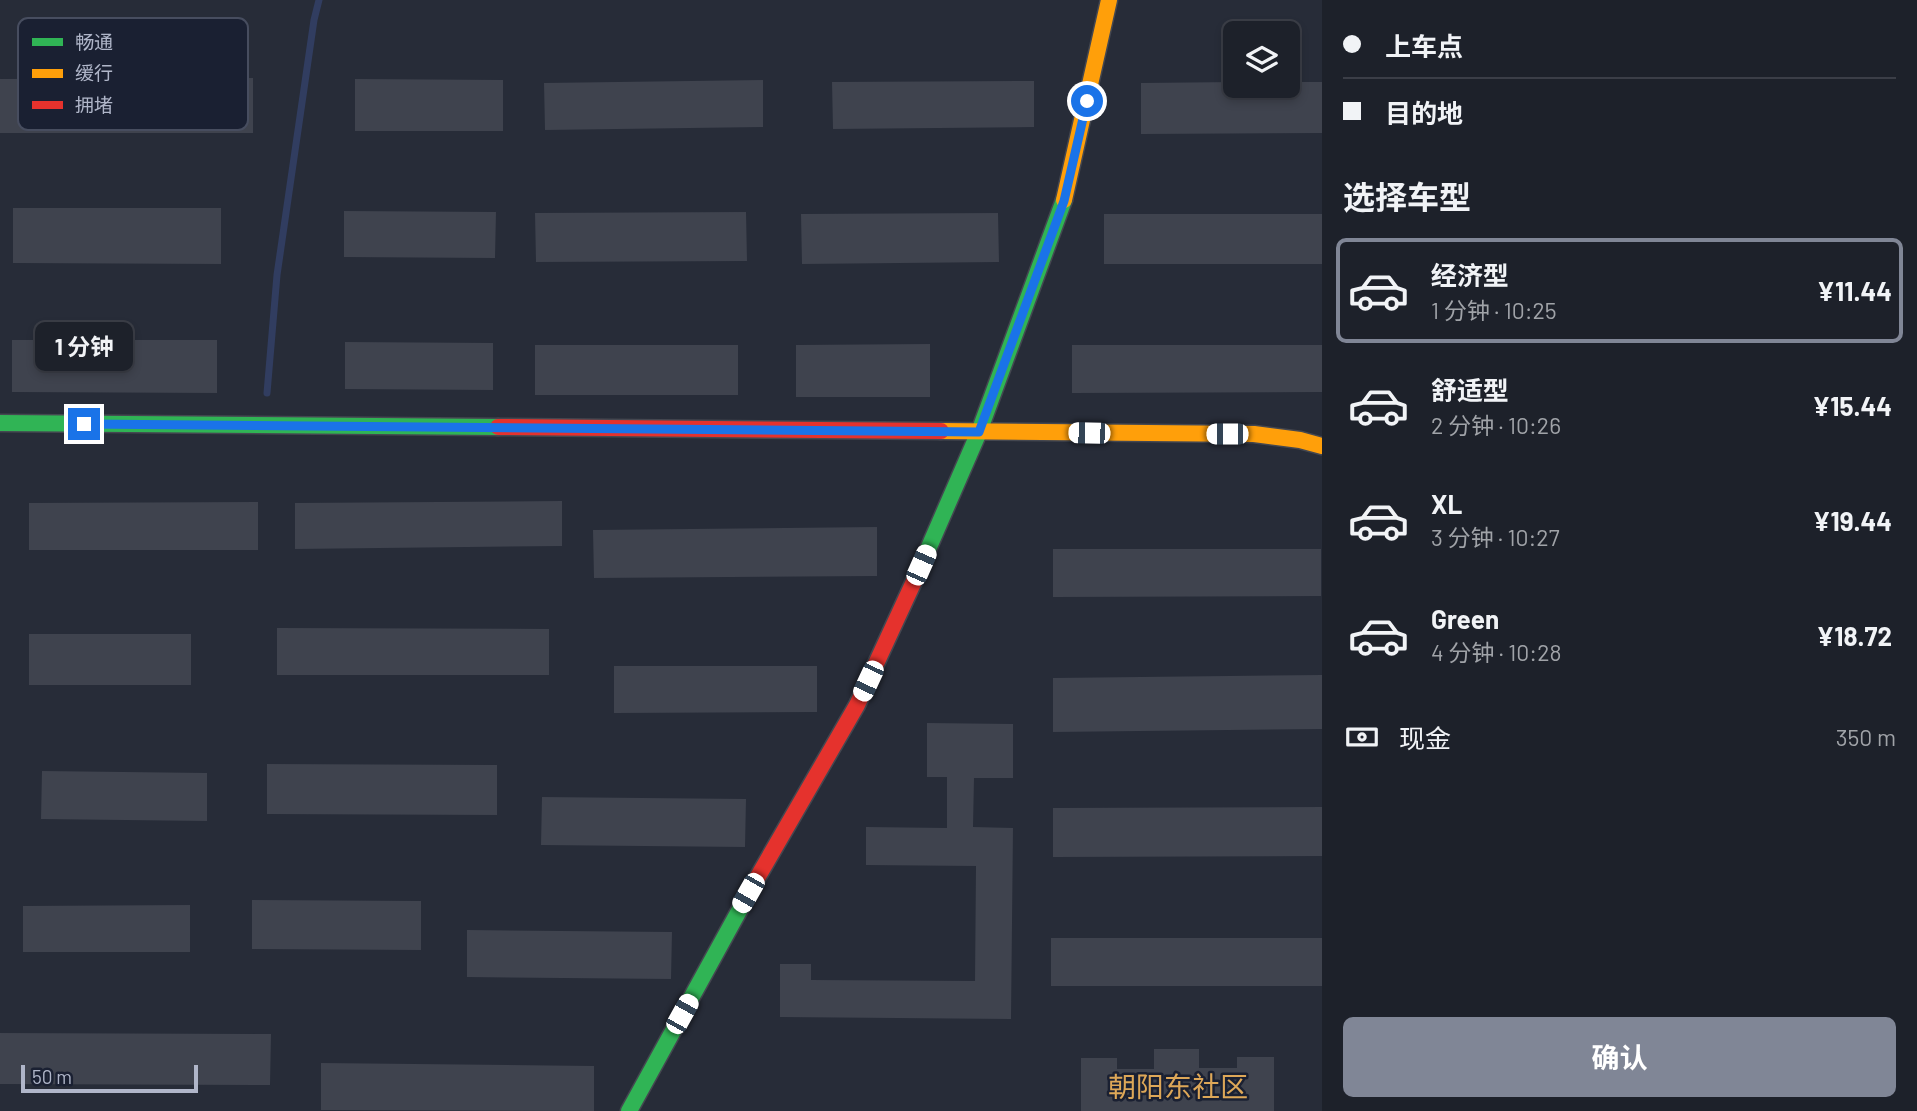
<!DOCTYPE html>
<html lang="zh">
<head>
<meta charset="utf-8">
<style>
	body { margin:0; font-family:Barlow,"Noto Sans SC",sans-serif; background:#2a2e36; color:#f1f3f6; height:100vh; display:flex; flex-direction:column; font-size:26px; white-space:nowrap }
	* { box-sizing:border-box; margin:0 }
	p { font-size:23px; color:#a0a3a8 }
	.icon { flex:none; width:38px; height:38px; fill:none; stroke:currentColor; stroke-width:2; stroke-linecap:round; stroke-linejoin:round }
	.map { position:relative; flex:1; overflow:hidden }
	.drawer { display:flex; flex-direction:column; background:#1d212a; width:595px }
	.drawer>* { flex:none }
	.banner { display:grid; align-content:center; height:154px; padding:0 21px; background:#1d212a }
	.tools { position:absolute; left:1223px; top:21px; display:grid; gap:14px }
	.tools a { display:grid; place-items:center; width:77px; height:77px; border-radius:10px; background:#1d212a; box-shadow:0 4px 10px #0003,0 0 0 2px #3b3e47; font-size:35px }
	.scale { position:absolute; left:21px; bottom:18px; width:177px; box-sizing:border-box; padding-left:7px; border:4px solid #b0b6c9; border-top:0; font-size:19px; line-height:24px; white-space:nowrap; color:#b0b6c9; -webkit-text-stroke:5px #1a2032; paint-order:stroke }
	.end { position:absolute; width:32px; height:32px; margin:-16px; border:9px solid #1a73e8; background:#fff; box-shadow:0 0 0 4px #fff }
	.from { border-radius:50% }
	.bubble { position:absolute; height:49px; border-radius:10px; background:#1d212a; box-shadow:0 4px 10px #0003,0 0 0 2px #3b3e47; font-size:23px; font-weight:700; line-height:49px; text-align:center }
	.car { position:absolute; width:21px; height:42px; margin:-21px -10px; border-radius:9px; box-shadow:0 0 5px 2px #0007; background:linear-gradient(#fff 24%,#345 0 40%,#fff 0 76%,#345 0 86%,#fff 0) }
	.banner b { display:flex; align-items:center; gap:24px; height:66px; font-size:26px }
	.banner b+b { border-top:2px solid #3b3e47 }
	.banner i { width:18px; height:18px; background:#f1f3f6 }
	ul { padding:0; list-style:none }
	li { display:flex; align-items:center; gap:21px; height:105px; margin:0 14px 10px; padding:0 7px; border:4px solid transparent; border-radius:10px }
	li div { flex:1 }
	li b { display:block; font-size:26px }
	li em { font-style:normal; font-weight:700 }
	li.active { border-color:#808696 }
	li>.icon { width:63px; height:63px; stroke-width:1.5 }
	h2 { padding:0 21px; font-size:32px; line-height:84px }
	.pay { display:flex; align-items:center; gap:18px; height:77px; padding:0 21px; font-size:26px }
	.pay p { margin-inline-start:auto }
	.button { display:flex; gap:14px; margin-top:auto; padding:14px 21px }
	.button a { flex:1; height:80px; border-radius:10px; background:#808696; color:#fff; font-size:28px; font-weight:700; line-height:80px; text-align:center }
	main { display:flex; flex:1; min-height:0 }
	.map>svg:first-child { display:block }
	.lines { fill:none; stroke-linecap:round; stroke-linejoin:round }
	.stream { stroke:#313d60; stroke-width:7 }
	.building { fill:#3f434e }
	.fast-casing { stroke:#444750; stroke-width:19 }
	.slow-casing { stroke:#444750; stroke-width:19 }
	.jam-casing { stroke:#444750; stroke-width:19 }
	.fast { stroke:#30b455; stroke-width:16 }
	.slow { stroke:#ff9f0a; stroke-width:16 }
	.jam { stroke:#e5322d; stroke-width:16 }
	.route { stroke:#1a73e8; stroke-width:9 }
	.labels { text-anchor:middle; stroke-width:5; stroke-linejoin:round; paint-order:stroke }
	.quarter-label { font-size:28px; fill:#dda758; stroke:#1a2032 }
	.key { fill:#1a2032; stroke:#474d5f; stroke-width:2 }
	.key-label { font-size:19px; fill:#b0b6c9 }
</style>
</head>
<body>
<main>
<div class="map">
<svg width="1322" height="1111" viewBox="0 0 1322 1111">
	<rect width="100%" height="100%" fill="#272c38"/>
	<g class="lines">
		<path class="stream" d="M 267,393 L 277,275 L 314,20 L 319,0"/>
	</g>
	<path class="building" d="M 253,78 L 253,133 L 0,133 L 0,79 Z
		M 355,79 L 503,80 L 503,131 L 355,131 Z
		M 763,80 L 763,127 L 545,130 L 544,83 Z
		M 1034,81 L 1034,127 L 833,129 L 832,82 Z
		M 1236,82 L 1236,86 L 1288,86 L 1288,82 L 1322,82 L 1322,133 L 1141,134 L 1141,83 Z
		M 13,208 L 221,208 L 221,264 L 13,263 Z
		M 344,211 L 496,212 L 495,258 L 344,257 Z
		M 746,212 L 747,261 L 536,262 L 535,213 Z
		M 998,213 L 999,262 L 802,264 L 801,214 Z
		M 1104,214 L 1322,214 L 1322,264 L 1104,264 Z
		M 12,340 L 217,340 L 217,393 L 12,392 Z
		M 345,342 L 493,343 L 493,390 L 345,389 Z
		M 930,344 L 930,397 L 796,397 L 796,345 Z
		M 535,345 L 738,345 L 738,395 L 535,395 Z
		M 1072,345 L 1322,345 L 1322,392 L 1072,393 Z
		M 562,501 L 562,546 L 295,549 L 295,503 Z
		M 258,502 L 258,550 L 29,550 L 29,503 Z
		M 877,527 L 877,576 L 594,578 L 593,530 Z
		M 1053,549 L 1321,549 L 1321,596 L 1053,597 Z
		M 277,628 L 549,629 L 549,675 L 277,675 Z
		M 29,634 L 191,634 L 191,685 L 29,685 Z
		M 614,666 L 817,666 L 817,712 L 614,713 Z
		M 1322,675 L 1322,729 L 1053,732 L 1053,678 Z
		M 927,723 L 1013,724 L 1013,778 L 974,778 L 973,827 L 1013,828 L 1011,1019 L 780,1017 L 780,964 L 811,964 L 811,980 L 975,981 L 976,866 L 866,865 L 866,827 L 947,828 L 947,777 L 927,777 Z
		M 267,764 L 497,765 L 497,815 L 267,814 Z
		M 42,771 L 207,773 L 207,821 L 41,819 Z
		M 542,797 L 746,799 L 745,847 L 541,845 Z
		M 1322,807 L 1322,856 L 1053,857 L 1053,808 Z
		M 252,900 L 421,901 L 421,950 L 252,949 Z
		M 190,905 L 190,952 L 23,952 L 23,906 Z
		M 467,930 L 672,932 L 671,979 L 467,977 Z
		M 1051,938 L 1322,938 L 1322,986 L 1051,986 Z
		M 0,1033 L 271,1034 L 270,1085 L 0,1084 Z
		M 1154,1049 L 1199,1049 L 1199,1068 L 1237,1068 L 1237,1057 L 1274,1057 L 1274,1111 L 1081,1111 L 1081,1058 L 1117,1058 L 1117,1069 L 1154,1069 Z
		M 321,1063 L 594,1066 L 594,1111 L 321,1110 Z"/>
	<g class="lines">
		<defs>
			<path id="fast" d="M 0,423 L 498,427
				M 916,577 L 979,432 L 1064,200
				M 629,1111 L 756,880"/>
			<path id="slow" d="M 1064,200 L 1109,0
				M 941,431 L 1254,434 L 1300,440 L 1322,446"/>
			<path id="jam" d="M 498,427 L 941,431
				M 756,880 L 857,705 L 916,577"/>
		</defs>
		<use href="#fast" class="fast-casing"/>
		<use href="#slow" class="slow-casing"/>
		<use href="#jam" class="jam-casing"/>
		<use href="#fast" class="fast"/>
		<use href="#slow" class="slow"/>
		<use href="#jam" class="jam"/>
	</g>
	<g class="lines">
		<path class="route" d="M 84,424 L 979,432 L 1064,201 L 1087,101"/>
	</g>
	<g class="labels">
		<g class="quarter-label">
			<text x="1178" y="1097">朝阳东社区</text>
		</g>
	</g>
	<rect x="18" y="18" width="230" height="112" rx="10" class="key"/>
	<rect x="32" y="38" width="31" height="8" fill="#30b455"/>
	<rect x="32" y="69" width="31" height="9" fill="#ff9f0a"/>
	<rect x="32" y="101" width="31" height="8" fill="#e5322d"/>
	<g class="key-label">
		<text x="75" y="49">畅通</text>
		<text x="75" y="80">缓行</text>
		<text x="75" y="112">拥堵</text>
	</g>
</svg>
<div class="tools">
<a><svg class="icon" aria-label="layers" viewBox="0 0 24 24"><path d="M12 4l9 5-9 5-9-5zM3 14l9 5 9-5"/></svg></a>
</div>
<div class="scale">50 m</div>
<i class="end from" style="left:1087px;top:101px"></i>
<i class="end" style="left:84px;top:424px"></i>
<div class="bubble" style="left:35px;top:322px;width:98px">1 分钟</div>
<i class="car" style="left:1089px;top:433px;rotate:271deg"></i>
<i class="car" style="left:1227px;top:434px;rotate:270deg"></i>
<i class="car" style="left:921px;top:565px;rotate:24deg"></i>
<i class="car" style="left:868px;top:681px;rotate:205deg"></i>
<i class="car" style="left:748px;top:893px;rotate:210deg"></i>
<i class="car" style="left:682px;top:1014px;rotate:29deg"></i>
</div>
<section class="drawer">
<div class="banner">
<b><i class="from"></i>上车点</b>
<b><i></i>目的地</b>
</div>
<h2>选择车型</h2>
<ul>
<li class="active"><svg class="icon" aria-label="car" viewBox="0 0 24 24"><path d="M5 17H2v-5l4-1 3-4h7l3 4 3 1v5h-3M9 17h6M6 11h13"/><circle cx="7" cy="17" r="2"/><circle cx="17" cy="17" r="2"/></svg><div><b>经济型</b><p>1 分钟 · 10:25</p></div><em>¥11.44</em></li>
<li><svg class="icon" aria-label="car" viewBox="0 0 24 24"><path d="M5 17H2v-5l4-1 3-4h7l3 4 3 1v5h-3M9 17h6M6 11h13"/><circle cx="7" cy="17" r="2"/><circle cx="17" cy="17" r="2"/></svg><div><b>舒适型</b><p>2 分钟 · 10:26</p></div><em>¥15.44</em></li>
<li><svg class="icon" aria-label="car" viewBox="0 0 24 24"><path d="M5 17H2v-5l4-1 3-4h7l3 4 3 1v5h-3M9 17h6M6 11h13"/><circle cx="7" cy="17" r="2"/><circle cx="17" cy="17" r="2"/></svg><div><b>XL</b><p>3 分钟 · 10:27</p></div><em>¥19.44</em></li>
<li><svg class="icon" aria-label="car" viewBox="0 0 24 24"><path d="M5 17H2v-5l4-1 3-4h7l3 4 3 1v5h-3M9 17h6M6 11h13"/><circle cx="7" cy="17" r="2"/><circle cx="17" cy="17" r="2"/></svg><div><b>Green</b><p>4 分钟 · 10:28</p></div><em>¥18.72</em></li>
</ul>
<div class="pay"><svg class="icon" aria-label="cash" viewBox="0 0 24 24"><path d="M3 7h18v10H3z"/><circle cx="12" cy="12" r="2"/></svg>现金<p>350 m</p></div>
<div class="button"><a>确认</a></div>
</section>
</main>
</body>
</html>
